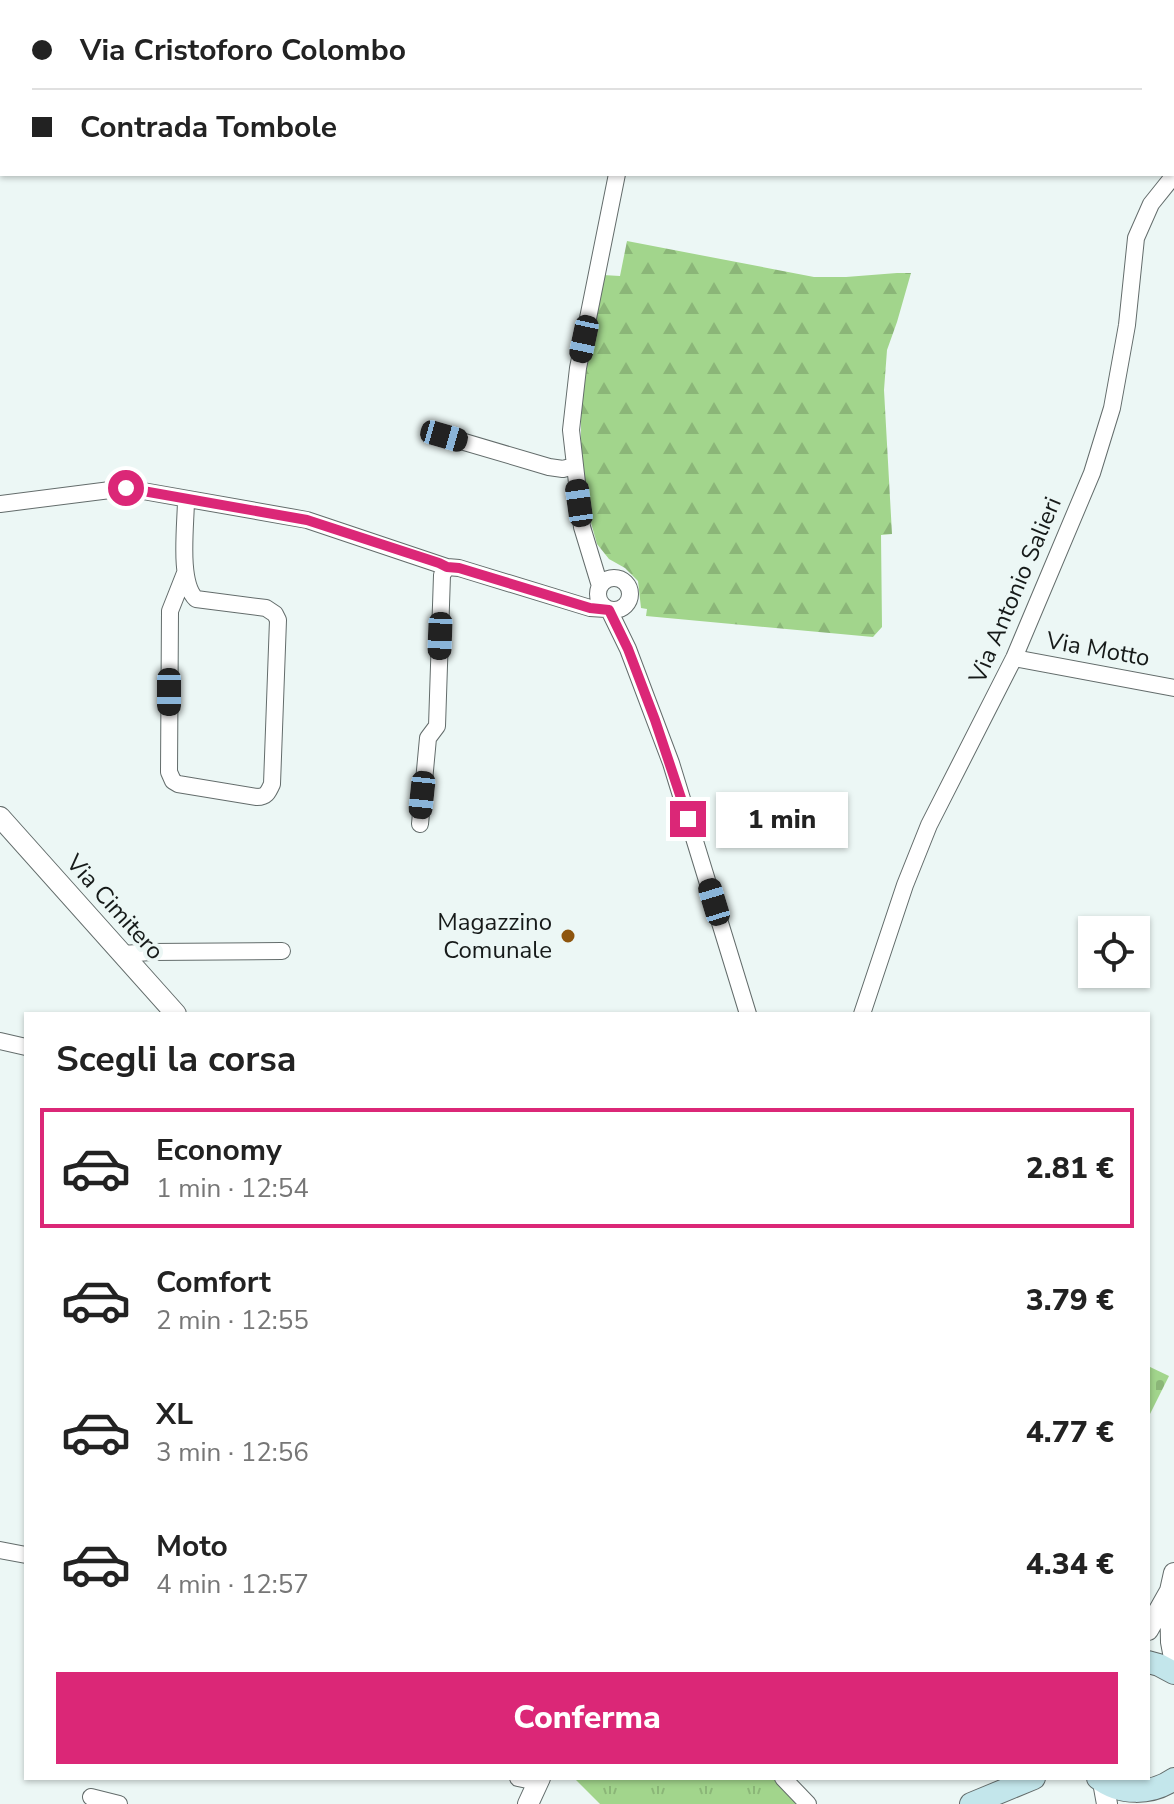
<!DOCTYPE html>
<html lang="it">
<head>
<meta charset="utf-8">
<style>
	body { margin:0; font-family:"Nunito Sans",sans-serif; background:#f6f6f6; color:#222; height:100vh; display:flex; flex-direction:column; font-size:30px; white-space:nowrap }
	* { box-sizing:border-box; margin:0 }
	p { font-size:26px; color:#767676 }
	.icon { flex:none; width:44px; height:44px; fill:none; stroke:currentColor; stroke-width:2; stroke-linecap:round; stroke-linejoin:round }
	.map { position:relative; flex:1; overflow:hidden }
	.drawer { position:absolute; left:24px; top:1012px; width:1126px; height:768px; display:flex; flex-direction:column; background:#fff; border-radius:0px; box-shadow:0 2px 6px #0004 }
	.drawer>* { flex:none }
	.hud { position:absolute; left:0px; top:0px; width:1174px; height:176px; box-shadow:0 2px 6px #0004; display:grid; align-content:center; height:176px; padding:0 32px; background:#fff }
	.buttons { position:absolute; left:1078px; top:916px; display:grid; gap:16px }
	.buttons a { display:grid; place-items:center; width:72px; height:72px; border-radius:0px; background:#fff; box-shadow:0 2px 6px #0004; font-size:40px }
	.end { position:absolute; width:36px; height:36px; margin:-18px; border:10px solid #db2777; background:#fff; box-shadow:0 0 0 4px #fff }
	.from { border-radius:50% }
	.bubble { position:absolute; height:56px; border-radius:0px; background:#fff; box-shadow:0 2px 6px #0004; font-size:26px; font-weight:800; line-height:56px; text-align:center }
	.car { position:absolute; width:24px; height:48px; margin:-24px -12px; border-radius:10px; box-shadow:0 0 6px 2px #0007; background:linear-gradient(#222 24%,#8ab4d8 0 40%,#222 0 76%,#8ab4d8 0 86%,#222 0) }
	.hud b { display:flex; align-items:center; gap:28px; height:76px; font-size:30px }
	.hud b+b { border-top:2px solid #e0e0e0 }
	.hud i { width:20px; height:20px; background:#222 }
	ul { padding:0; list-style:none }
	li { display:flex; align-items:center; gap:24px; height:120px; margin:0 16px 12px; padding:0 16px; border:4px solid transparent; border-radius:0px }
	li div { flex:1 }
	li b { display:block; font-size:30px }
	li em { font-style:normal; font-weight:800 }
	li.selected { border-color:#db2777 }
	li>.icon { width:72px; height:72px; stroke-width:1.5 }
	h2 { padding:0 32px; font-size:36px; line-height:96px }
	.cta { display:flex; gap:16px; margin-top:auto; padding:16px 32px }
	.cta a { flex:1; height:92px; border-radius:0px; background:#db2777; color:#fff; font-size:32px; font-weight:800; line-height:92px; text-align:center }
	.map>svg:first-child { display:block }
	.grass { fill:url(#grass-tufts) }
	.forest { fill:url(#forest-firs) }
	.cemetery { fill:url(#cemetery-stones) }
	.lines { fill:none; stroke-linecap:round; stroke-linejoin:round }
	.minor-casing { stroke:#636c6b; stroke-width:18 }
	.tertiary-casing { stroke:#636c6b; stroke-width:22 }
	.secondary-casing { stroke:#636c6b; stroke-width:24 }
	.minor { stroke:#fff; stroke-width:16 }
	.tertiary { stroke:#fff; stroke-width:20 }
	.secondary { stroke:#c3e6eb; stroke-width:22 }
	.route { stroke:#db2777; stroke-width:10 }
	.poi-dot { fill:#8e550e; stroke:#ecf7f5; stroke-width:3 }
	.labels { text-anchor:middle; stroke-width:8; stroke-linejoin:round; paint-order:stroke }
	.street-label { font-size:24px; fill:#161a19; stroke:#ecf7f5 }
	.poi-label { font-size:24px; fill:#161a19; stroke:#ecf7f5; text-anchor:end }
</style>
</head>
<body>
<div class="map">
<svg width="1174" height="1804" viewBox="0 0 1174 1804">
	<defs>
		<pattern id="grass-tufts" width="24" height="20" patternUnits="userSpaceOnUse" patternTransform="scale(2)"><rect width="24" height="20" fill="#a2d58c"/><path d="M3 7l-1-3M5 7V3M7 7l1-3M15 17l-1-3M17 17v-4M19 17l1-3" fill="none" stroke="#8bb678"/></pattern>
		<pattern id="forest-firs" width="22" height="20" patternUnits="userSpaceOnUse" patternTransform="scale(2)"><rect width="22" height="20" fill="#a2d58c"/><path d="M5 1l3.5 6h-7zM16 11l3.5 6h-7z" fill="#8bb678"/></pattern>
		<pattern id="cemetery-stones" width="16" height="16" patternUnits="userSpaceOnUse" patternTransform="scale(2)"><rect width="16" height="16" fill="#a2d58c"/><path d="M2 7V4a2 2 0 0 1 4 0v3zM10 15v-3a2 2 0 0 1 4 0v3z" fill="#8bb678"/></pattern>
	</defs>
	<rect width="100%" height="100%" fill="#ecf7f5"/>
	<path class="grass" d="M 574,1778 L 783,1778 L 808,1804 L 600,1804 Z"/>
	<path class="forest" d="M 627,241 L 814,277 L 846,277 L 897,273 L 911,273 L 897,322 L 887,350 L 884,390 L 892,534 L 881,535 L 882,627 L 873,637 L 646,616 L 647,609 L 641,608 L 638,581 L 625,568 L 609,559 L 597,544 L 588,512 L 581,450 L 581,406 L 585,366 L 603,275 L 620,276 Z"/>
	<path class="cemetery" d="M 1148,1366 L 1169,1376 L 1148,1418 Z"/>
	<g class="lines">
		<defs>
			<path id="minor" d="M 635,2 L 635,0
				M 444,436 L 549,467 L 563,469 L 574,466
				M 0,504 L 126,488 L 307,520 L 447,567 L 459,568 L 590,608 L 606,609
				M 185,573 L 170,611 L 169,772 L 173,781 L 178,784 L 257,797 C 266,797 268,793 272,784 L 278,620 L 275,614 L 266,608 L 196,599 C 178,582 186,524 186,499
				M598 594a16 16 0 1 1 32 0a16 16 0 1 1-32 0Z
				M 600,586 L 582,527 L 571,430 L 578,368 L 617,174
				M 609,610 L 628,649 L 671,763 L 748,1014
				M 1014,658 L 1174,688
				M 420,824 L 428,738 L 437,726 L 442,575 L 447,567
				M 123,954 L 151,952 L 282,951
				M 862,1014 L 905,885 L 929,825 L 1014,658 L 1092,473 L 1112,408 L 1127,325 L 1136,238 L 1151,204 L 1171,179 L 1174,178
				M 0,1041 L 26,1047
				M 0,1550 L 26,1555
				M 518,1778 L 537,1782
				M 783,1778 L 808,1804
				M 91,1797 L 119,1804"/>
			<path id="tertiary" d="M 0,817 L 176,1014
				M 1170,1591 L 1171,1642 L 1174,1658
				M 1148,1630 L 1170,1591 L 1174,1573
				M 1103,1782 L 1107,1804
				M 528,1804 L 540,1778"/>
			<path id="secondary" d="M 1148,1662 L 1159,1665 L 1174,1673
				M 1098,1778 C 1120,1795 1151,1795 1174,1779
				M 971,1804 L 1034,1778"/>
		</defs>
		<use href="#minor" class="minor-casing"/>
		<use href="#tertiary" class="tertiary-casing"/>
		<use href="#secondary" class="secondary-casing"/>
		<use href="#minor" class="minor"/>
		<use href="#tertiary" class="tertiary"/>
		<use href="#secondary" class="secondary"/>
	</g>
	<g class="lines">
		<path class="route" d="M 126,488 L 307,520 L 439,563 L 447,567 L 459,568 L 590,608 L 609,610 L 628,649 L 655,720 L 688,819"/>
	</g>
	<circle class="poi-dot" cx="568" cy="936" r="8"/>
	<g class="labels">
		<g class="street-label">
			<text transform="translate(1015 590) rotate(-67)" y="8">Via Antonio Salieri</text>
			<text transform="translate(1098 649) rotate(10)" y="8">Via Motto</text>
			<text transform="translate(115 907) rotate(48)" y="8">Via Cimitero</text>
		</g>
		<g class="poi-label">
			<text x="552" y="930">Magazzino<tspan x="552" dy="28">Comunale</tspan></text>
		</g>
	</g>
</svg>
<div class="buttons">
<a><svg class="icon" aria-label="locate" viewBox="0 0 24 24"><circle cx="12" cy="12" r="6"/><path d="M12 2v4M12 18v4M2 12h4M18 12h4"/></svg></a>
</div>
<i class="end from" style="left:126px;top:488px"></i>
<i class="end" style="left:688px;top:819px"></i>
<div class="bubble" style="left:716px;top:792px;width:132px">1 min</div>
<i class="car" style="left:584px;top:339px;rotate:192deg"></i>
<i class="car" style="left:444px;top:436px;rotate:106deg"></i>
<i class="car" style="left:579px;top:503px;rotate:352deg"></i>
<i class="car" style="left:440px;top:636px;rotate:182deg"></i>
<i class="car" style="left:169px;top:692px;rotate:180deg"></i>
<i class="car" style="left:422px;top:795px;rotate:186deg"></i>
<i class="car" style="left:714px;top:902px;rotate:343deg"></i>
<div class="hud">
<b><i class="from"></i>Via Cristoforo Colombo</b>
<b><i></i>Contrada Tombole</b>
</div>
<section class="drawer">
<h2>Scegli la corsa</h2>
<ul>
<li class="selected"><svg class="icon" aria-label="car" viewBox="0 0 24 24"><path d="M5 17H2v-5l4-1 3-4h7l3 4 3 1v5h-3M9 17h6M6 11h13"/><circle cx="7" cy="17" r="2"/><circle cx="17" cy="17" r="2"/></svg><div><b>Economy</b><p>1 min · 12:54</p></div><em>2.81 €</em></li>
<li><svg class="icon" aria-label="car" viewBox="0 0 24 24"><path d="M5 17H2v-5l4-1 3-4h7l3 4 3 1v5h-3M9 17h6M6 11h13"/><circle cx="7" cy="17" r="2"/><circle cx="17" cy="17" r="2"/></svg><div><b>Comfort</b><p>2 min · 12:55</p></div><em>3.79 €</em></li>
<li><svg class="icon" aria-label="car" viewBox="0 0 24 24"><path d="M5 17H2v-5l4-1 3-4h7l3 4 3 1v5h-3M9 17h6M6 11h13"/><circle cx="7" cy="17" r="2"/><circle cx="17" cy="17" r="2"/></svg><div><b>XL</b><p>3 min · 12:56</p></div><em>4.77 €</em></li>
<li><svg class="icon" aria-label="car" viewBox="0 0 24 24"><path d="M5 17H2v-5l4-1 3-4h7l3 4 3 1v5h-3M9 17h6M6 11h13"/><circle cx="7" cy="17" r="2"/><circle cx="17" cy="17" r="2"/></svg><div><b>Moto</b><p>4 min · 12:57</p></div><em>4.34 €</em></li>
</ul>
<div class="cta"><a>Conferma</a></div>
</section>
</div>
</body>
</html>
